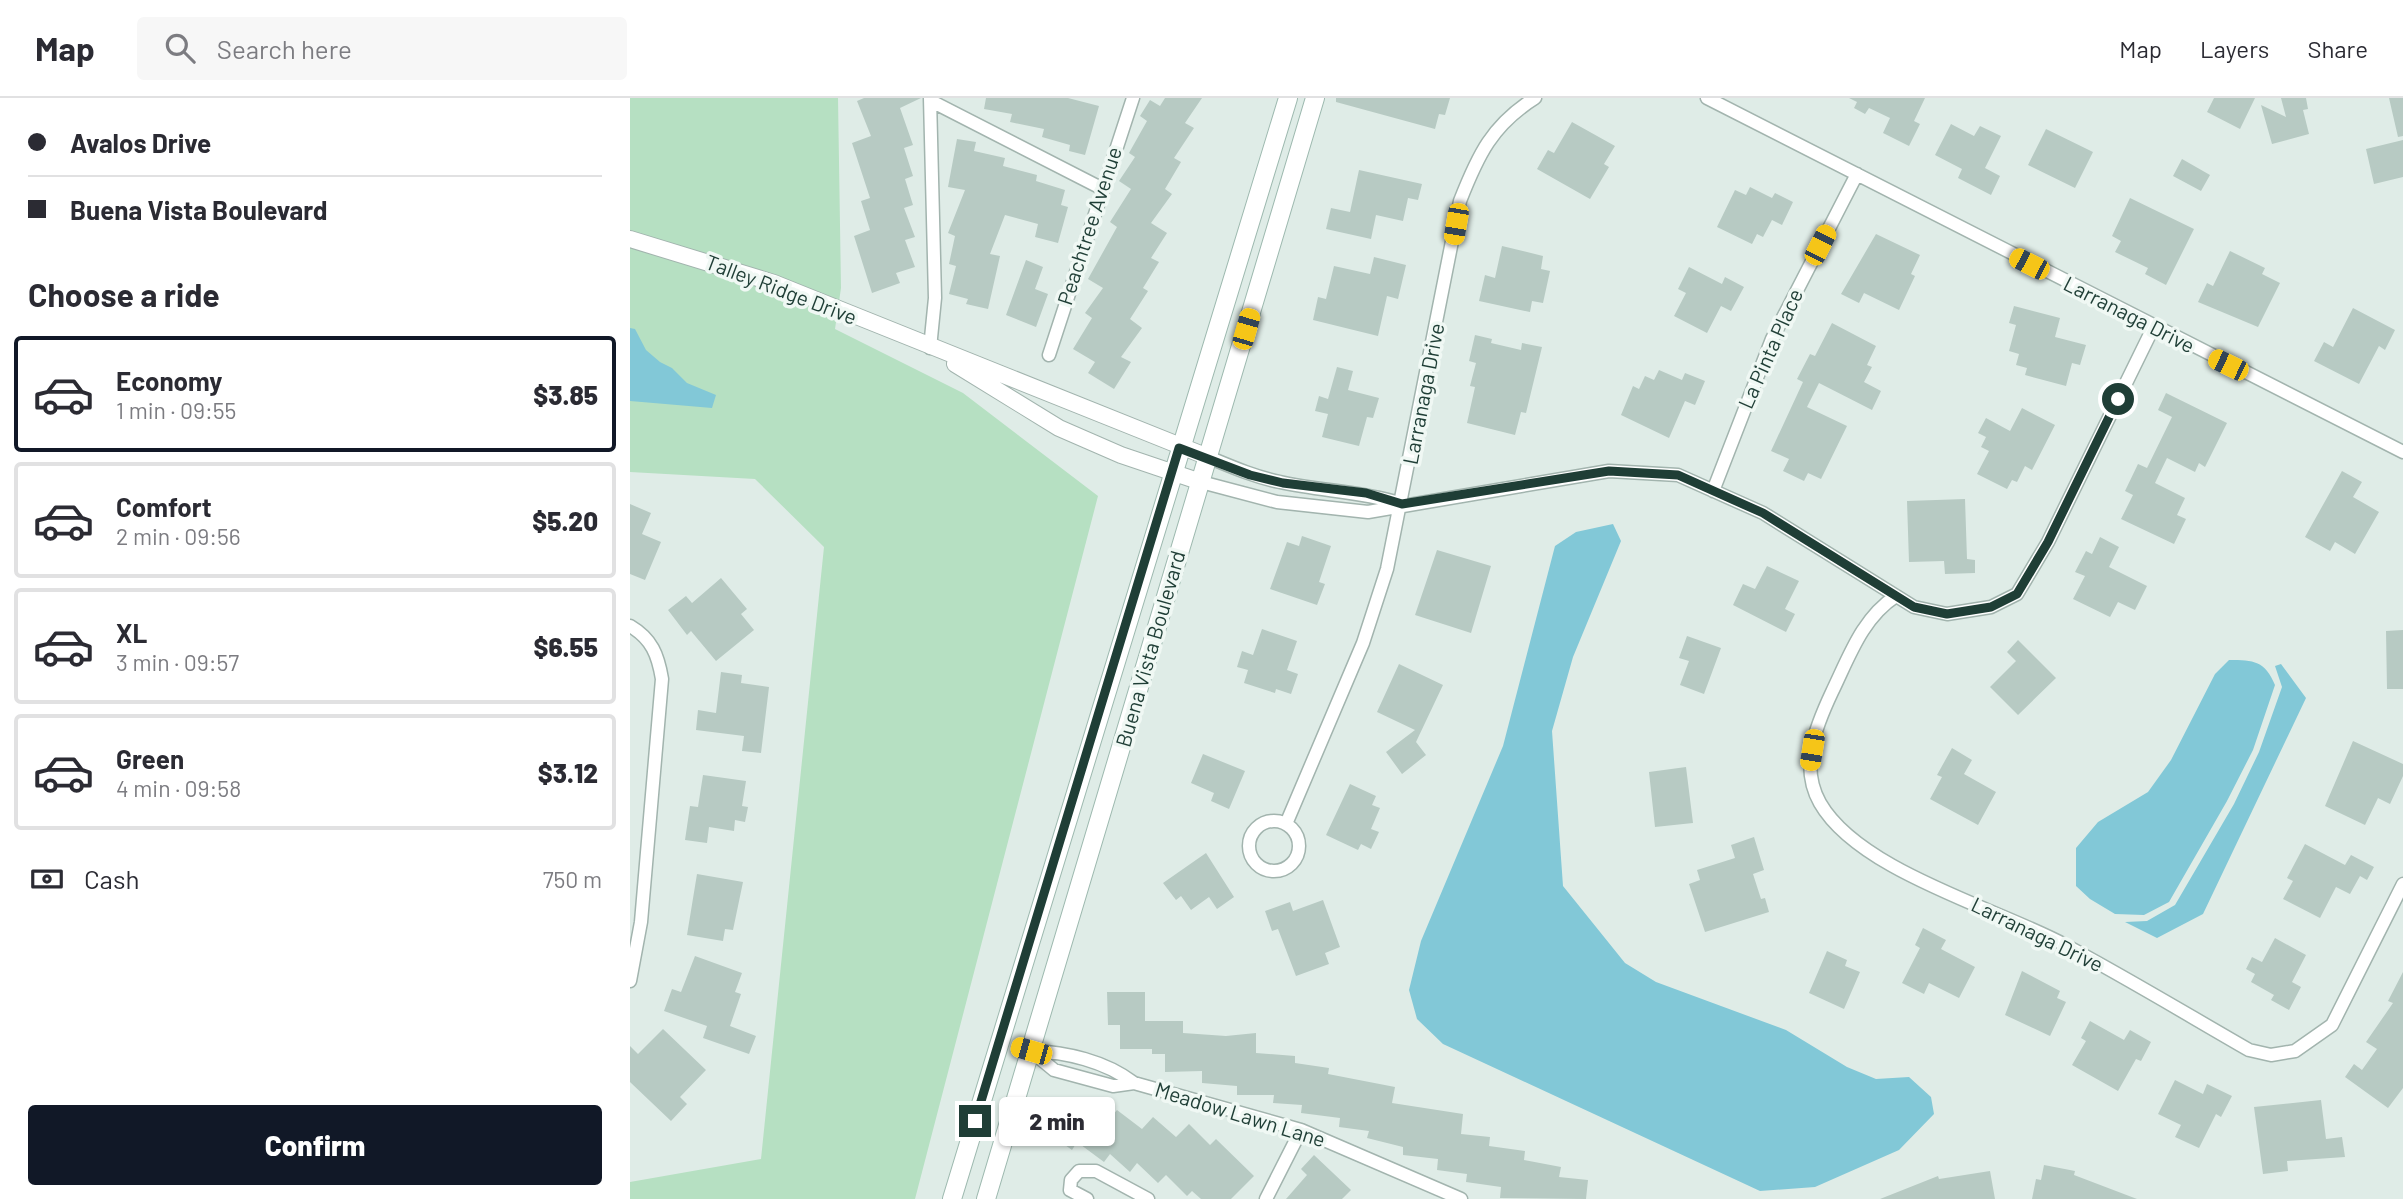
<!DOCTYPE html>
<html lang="en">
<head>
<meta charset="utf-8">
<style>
	body { margin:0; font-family:Barlow,sans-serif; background:#f7f7f7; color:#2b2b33; height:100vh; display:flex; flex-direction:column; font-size:26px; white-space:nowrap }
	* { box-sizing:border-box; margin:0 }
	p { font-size:23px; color:#7c7c81 }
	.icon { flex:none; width:38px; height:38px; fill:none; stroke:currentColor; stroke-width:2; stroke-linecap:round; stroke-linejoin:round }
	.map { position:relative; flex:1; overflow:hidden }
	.panel { display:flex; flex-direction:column; background:#fff; width:630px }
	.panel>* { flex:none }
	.top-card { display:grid; align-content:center; height:154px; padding:0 28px; background:#fff }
	.end { position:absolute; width:32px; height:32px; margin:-16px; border:9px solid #1f3e36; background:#fff; box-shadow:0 0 0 4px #fff }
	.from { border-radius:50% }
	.bubble { position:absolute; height:49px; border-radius:7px; background:#fff; box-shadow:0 2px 5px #0004; font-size:23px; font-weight:800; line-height:49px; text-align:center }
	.car { position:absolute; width:21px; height:42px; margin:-21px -10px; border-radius:9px; box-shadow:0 0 5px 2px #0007; background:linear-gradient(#f5c518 24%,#345 0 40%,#f5c518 0 76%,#345 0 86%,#f5c518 0) }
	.top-card b { display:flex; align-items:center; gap:24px; height:66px; font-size:26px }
	.top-card b+b { border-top:2px solid #e1e1e2 }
	.top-card i { width:18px; height:18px; background:#2b2b33 }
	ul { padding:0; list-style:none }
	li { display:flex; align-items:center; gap:21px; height:116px; margin:0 14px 10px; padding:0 14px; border:4px solid #e1e1e2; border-radius:7px }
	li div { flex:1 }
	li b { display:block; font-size:26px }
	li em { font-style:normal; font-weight:800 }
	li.on { border-color:#111827 }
	li>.icon { width:63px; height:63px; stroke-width:1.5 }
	h2 { padding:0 28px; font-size:32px; line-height:84px }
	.pay { display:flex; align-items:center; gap:18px; height:77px; padding:0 28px; font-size:26px }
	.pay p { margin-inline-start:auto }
	.primary-button { display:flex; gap:14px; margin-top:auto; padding:14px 28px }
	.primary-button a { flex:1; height:80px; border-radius:7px; background:#111827; color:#fff; font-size:28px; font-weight:800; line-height:80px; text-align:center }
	header { display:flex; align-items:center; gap:42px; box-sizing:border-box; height:98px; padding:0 35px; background:#fff; border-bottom:2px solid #e1e1e2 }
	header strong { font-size:33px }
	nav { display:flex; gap:38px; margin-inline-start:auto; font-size:24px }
	.search { width:490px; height:63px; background:#f7f7f7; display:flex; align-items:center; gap:18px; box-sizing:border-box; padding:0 24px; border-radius:7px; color:#7c7c81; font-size:26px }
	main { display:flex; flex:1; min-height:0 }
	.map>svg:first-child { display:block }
	.green { fill:#b6e0c2 }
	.water { fill:#82c8d7 }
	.building { fill:#b7cac3 }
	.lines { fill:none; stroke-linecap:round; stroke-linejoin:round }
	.minor-casing { stroke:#a2b4ae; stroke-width:15 }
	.tertiary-casing { stroke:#a2b4ae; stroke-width:18 }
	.secondary-casing { stroke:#9db9af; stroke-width:20 }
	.minor { stroke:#fff; stroke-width:12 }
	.tertiary { stroke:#fff; stroke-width:16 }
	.secondary { stroke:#fff; stroke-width:18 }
	.route { stroke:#1f3e36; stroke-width:9 }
	.labels { text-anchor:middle; stroke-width:7; stroke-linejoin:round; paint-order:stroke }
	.street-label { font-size:21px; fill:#1f3e36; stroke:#f0f8f4 }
</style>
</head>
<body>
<header>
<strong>Map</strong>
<div class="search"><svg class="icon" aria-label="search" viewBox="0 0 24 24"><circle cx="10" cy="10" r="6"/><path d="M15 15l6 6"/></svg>Search here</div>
<nav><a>Map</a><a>Layers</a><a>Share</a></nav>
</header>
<main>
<section class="panel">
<div class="top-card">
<b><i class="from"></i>Avalos Drive</b>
<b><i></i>Buena Vista Boulevard</b>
</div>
<h2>Choose a ride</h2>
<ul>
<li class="on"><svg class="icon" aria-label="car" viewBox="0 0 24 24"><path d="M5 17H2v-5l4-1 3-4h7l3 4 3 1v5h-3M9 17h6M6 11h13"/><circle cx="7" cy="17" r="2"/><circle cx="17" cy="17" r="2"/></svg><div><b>Economy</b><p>1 min · 09:55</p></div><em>$3.85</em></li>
<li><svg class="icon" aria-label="car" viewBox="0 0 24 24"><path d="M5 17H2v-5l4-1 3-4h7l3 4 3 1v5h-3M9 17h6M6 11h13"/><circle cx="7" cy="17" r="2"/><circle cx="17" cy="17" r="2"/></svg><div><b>Comfort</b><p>2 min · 09:56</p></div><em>$5.20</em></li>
<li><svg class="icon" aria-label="car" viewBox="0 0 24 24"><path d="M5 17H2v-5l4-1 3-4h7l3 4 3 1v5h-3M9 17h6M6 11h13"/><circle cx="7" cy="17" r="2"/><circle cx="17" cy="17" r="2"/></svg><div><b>XL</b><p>3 min · 09:57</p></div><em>$6.55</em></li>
<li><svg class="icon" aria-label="car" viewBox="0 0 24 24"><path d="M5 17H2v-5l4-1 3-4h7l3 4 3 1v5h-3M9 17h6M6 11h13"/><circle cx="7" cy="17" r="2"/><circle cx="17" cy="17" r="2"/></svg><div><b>Green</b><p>4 min · 09:58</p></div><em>$3.12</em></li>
</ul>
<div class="pay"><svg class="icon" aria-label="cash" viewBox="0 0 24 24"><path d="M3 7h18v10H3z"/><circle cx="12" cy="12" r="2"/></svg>Cash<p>750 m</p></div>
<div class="primary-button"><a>Confirm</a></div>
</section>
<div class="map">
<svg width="1773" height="1101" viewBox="0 0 1773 1101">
	<rect width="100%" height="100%" fill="#dfece7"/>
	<path class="green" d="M 0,0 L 208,0 L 211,190 L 205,231 L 333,295 L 468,398 L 285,1101 L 0,1101 L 0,1084 L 131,1061 L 194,449 L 125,381 L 0,374 Z"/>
	<path class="water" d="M 0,230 L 5,231 L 16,252 L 30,264 L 42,270 L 57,285 L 86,297 L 82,310 L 0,303 Z
		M 983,426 L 991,443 L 943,559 L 922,633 L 933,788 L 995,865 L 1026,884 L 1156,932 L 1217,969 L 1246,981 L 1279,979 L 1301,999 L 1304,1016 L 1269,1052 L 1185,1089 L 1130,1093 L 813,946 L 787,921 L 779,892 L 791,843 L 873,648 L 925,448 L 946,434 Z
		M 1599,562 C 1624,562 1635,563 1645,587 L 1623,652 L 1597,703 L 1539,804 L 1514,817 L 1485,816 L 1460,801 L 1446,788 L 1446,750 L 1468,724 L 1518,694 L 1541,662 L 1585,576 Z
		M 1651,566 L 1676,600 L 1573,816 L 1527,840 L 1495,824 L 1517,823 L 1545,807 L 1604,706 L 1629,654 L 1652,589 L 1645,568 Z"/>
	<path class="building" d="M 234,0 L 291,0 L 270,10 L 283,47 L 274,50 L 283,78 L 275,81 L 283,107 L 274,110 L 285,139 L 275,142 L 285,169 L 266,175 L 270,185 L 242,195 L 224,138 L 240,132 L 231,103 L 240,100 L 222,45 L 241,38 L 227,3 Z
		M 356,0 L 438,0 L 469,8 L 455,57 L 439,53 L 440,47 L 412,39 L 414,31 L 380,24 L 382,16 L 354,11 Z
		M 535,0 L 572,0 L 555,25 L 564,30 L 544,60 L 551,64 L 535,91 L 542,96 L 521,125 L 537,135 L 521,160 L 529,164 L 513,190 L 518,193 L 500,221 L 512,230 L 491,259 L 501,264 L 484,291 L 458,275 L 465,264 L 443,251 L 462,220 L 455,215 L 473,190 L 458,181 L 487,129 L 480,124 L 501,91 L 489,83 L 505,59 L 499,55 L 517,23 L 510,18 L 520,2 L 530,8 Z
		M 706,0 L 820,0 L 815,17 L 809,16 L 805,31 L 706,4 Z
		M 1219,0 L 1295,0 L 1284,23 L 1290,26 L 1279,48 L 1253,35 L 1260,20 L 1239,10 L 1235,16 L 1224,10 L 1227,4 Z
		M 1584,0 L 1625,0 L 1610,31 L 1577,14 Z
		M 1651,0 L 1676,0 L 1678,11 L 1673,12 L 1679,36 L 1642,46 L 1631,7 L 1656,19 Z
		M 1759,0 L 1773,0 L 1773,38 L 1768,39 Z
		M 942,24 L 985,48 L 974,66 L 979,69 L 960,101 L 907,71 L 918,52 L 924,55 Z
		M 1321,26 L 1344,38 L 1350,28 L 1371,38 L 1355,70 L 1370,78 L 1361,97 L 1328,80 L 1332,71 L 1305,57 Z
		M 1416,31 L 1463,54 L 1445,90 L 1398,67 Z
		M 327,41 L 346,44 L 344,53 L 375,60 L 373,68 L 407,77 L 406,83 L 435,92 L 431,107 L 438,109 L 428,145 L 405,139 L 408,126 L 375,117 L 360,156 L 370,158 L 358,211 L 336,206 L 338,201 L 319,196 L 326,168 L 319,166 L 325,138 L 318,135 L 335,92 L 318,89 Z
		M 1773,42 L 1773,79 L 1744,86 L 1736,51 Z
		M 1552,61 L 1580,77 L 1571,93 L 1543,78 Z
		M 729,72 L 792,86 L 788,102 L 778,100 L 773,123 L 746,117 L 741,141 L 696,131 L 701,110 L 720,114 Z
		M 1120,89 L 1142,100 L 1145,95 L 1163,104 L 1152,127 L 1142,122 L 1133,139 L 1127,136 L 1122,146 L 1087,129 L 1105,92 L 1116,97 Z
		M 1500,100 L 1564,131 L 1536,187 L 1515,176 L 1518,170 L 1485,154 L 1491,143 L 1482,138 Z
		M 1246,136 L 1290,157 L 1281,176 L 1285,178 L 1269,212 L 1234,195 L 1229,205 L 1211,196 Z
		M 872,148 L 913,158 L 911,171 L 920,173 L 913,205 L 902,203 L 900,214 L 849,203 L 855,177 L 865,180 Z
		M 1600,153 L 1635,170 L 1632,176 L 1650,185 L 1628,229 L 1568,204 L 1577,185 L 1583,188 Z
		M 744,159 L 776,167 L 768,201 L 757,198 L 748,238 L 683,222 L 688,199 L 696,201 L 704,168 L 740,176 Z
		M 396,162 L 413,169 L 405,191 L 418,196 L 406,229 L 376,217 Z
		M 1059,169 L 1092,186 L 1095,179 L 1114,189 L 1101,213 L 1091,208 L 1077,235 L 1044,218 L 1056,195 L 1048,191 Z
		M 1384,208 L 1430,220 L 1425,239 L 1456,247 L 1450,267 L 1442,265 L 1436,288 L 1395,277 L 1397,270 L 1386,267 L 1389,256 L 1379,253 L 1386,227 L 1379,225 Z
		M 1723,210 L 1765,232 L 1755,252 L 1749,248 L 1729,286 L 1684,263 L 1694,244 L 1703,249 Z
		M 1202,225 L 1246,248 L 1237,267 L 1242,269 L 1234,284 L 1251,293 L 1242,312 L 1189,285 L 1177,309 L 1217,328 L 1191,381 L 1178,375 L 1174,383 L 1153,373 L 1159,361 L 1141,353 L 1173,284 L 1167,281 L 1180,256 L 1185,258 Z
		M 845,237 L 862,241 L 861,245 L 891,252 L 892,245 L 912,249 L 896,315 L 891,314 L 885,337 L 837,325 L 845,289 L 840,288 L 846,265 L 839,263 Z
		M 707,269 L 723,273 L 718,292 L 749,300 L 743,320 L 737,319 L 729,348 L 692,339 L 698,316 L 685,313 L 689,298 L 698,301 Z
		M 1029,272 L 1052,282 L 1055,275 L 1075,283 L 1065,307 L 1055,303 L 1039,340 L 991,317 L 1003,288 L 1009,291 L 1015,278 L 1024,282 Z
		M 1536,295 L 1597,325 L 1575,369 L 1569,365 L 1565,374 L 1537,360 L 1525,385 L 1555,400 L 1547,417 L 1556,421 L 1544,446 L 1491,421 L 1503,397 L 1495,393 L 1508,366 L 1517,370 L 1542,319 L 1528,312 Z
		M 1392,310 L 1425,327 L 1402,372 L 1395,368 L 1387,384 L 1382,382 L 1377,391 L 1347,376 L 1359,353 L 1351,349 L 1356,339 L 1348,335 L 1356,320 L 1380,333 Z
		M 1712,373 L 1732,384 L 1723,399 L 1749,414 L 1725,456 L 1705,444 L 1700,453 L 1675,439 Z
		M 1335,401 L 1337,461 L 1345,462 L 1345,475 L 1315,476 L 1314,463 L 1279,464 L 1277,403 Z
		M 0,406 L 21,415 L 12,436 L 31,444 L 15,482 L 0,476 Z
		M 672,438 L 701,448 L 689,484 L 695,486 L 687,507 L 640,491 L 657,444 L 669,448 Z
		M 1470,439 L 1489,449 L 1479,469 L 1517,488 L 1505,512 L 1488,504 L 1480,519 L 1443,501 L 1455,478 L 1445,474 L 1456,453 L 1462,456 Z
		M 807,452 L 861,468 L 841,535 L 785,517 Z
		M 1137,468 L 1169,483 L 1155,511 L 1165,516 L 1156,534 L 1103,507 L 1113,486 L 1125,491 Z
		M 91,480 L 117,511 L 111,516 L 124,532 L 86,563 L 61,533 L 57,537 L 38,512 L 56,498 L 62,505 Z
		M 632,531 L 667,543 L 657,572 L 668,576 L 661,596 L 646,591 L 645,595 L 614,585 L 618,572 L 607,569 L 612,553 L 623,557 Z
		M 1773,532 L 1773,591 L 1757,591 L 1756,533 Z
		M 1057,538 L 1091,550 L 1074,596 L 1050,587 L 1059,563 L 1049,560 Z
		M 1388,542 L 1426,580 L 1388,617 L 1360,589 L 1386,563 L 1377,554 Z
		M 769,566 L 813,587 L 786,644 L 796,657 L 772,676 L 756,654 L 785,632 L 747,614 Z
		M 91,574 L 112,577 L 111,585 L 139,589 L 131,655 L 112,653 L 114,638 L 66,632 L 68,612 L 86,615 Z
		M 1723,643 L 1773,666 L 1773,678 L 1760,706 L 1748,700 L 1735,727 L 1695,708 Z
		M 1322,650 L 1342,662 L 1334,676 L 1366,694 L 1348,727 L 1300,701 L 1312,679 L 1307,677 Z
		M 573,656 L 615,673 L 599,711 L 581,703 L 584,695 L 561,685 Z
		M 1056,669 L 1063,725 L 1025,729 L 1019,674 Z
		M 73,677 L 116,683 L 112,708 L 118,709 L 115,724 L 105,722 L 104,733 L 79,729 L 77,745 L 55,742 L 60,708 L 68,709 Z
		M 720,686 L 746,698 L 742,707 L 750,710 L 741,731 L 749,734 L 741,751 L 731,746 L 728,752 L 696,737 Z
		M 1124,739 L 1134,772 L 1123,776 L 1131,801 L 1135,800 L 1139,814 L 1075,834 L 1059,786 L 1070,782 L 1067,772 L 1105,760 L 1101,747 Z
		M 1675,746 L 1715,767 L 1721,757 L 1744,769 L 1737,782 L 1730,778 L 1720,796 L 1706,789 L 1690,820 L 1653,801 L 1663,783 L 1657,780 Z
		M 576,755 L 604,799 L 587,811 L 579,799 L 561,812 L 551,798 L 546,802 L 533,785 Z
		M 67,776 L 113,784 L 103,832 L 95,831 L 93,843 L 57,837 Z
		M 693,802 L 710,849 L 695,855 L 699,866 L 666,878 L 648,831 L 642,833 L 635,813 L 660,804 L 663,813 Z
		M 1293,830 L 1316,842 L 1311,851 L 1345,869 L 1329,900 L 1299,885 L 1294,896 L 1272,885 L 1290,850 L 1285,847 Z
		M 1645,840 L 1676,857 L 1662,884 L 1671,889 L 1659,912 L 1641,902 L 1644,897 L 1621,884 L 1625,876 L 1616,871 L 1622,859 L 1632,864 Z
		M 1197,853 L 1217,862 L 1215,868 L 1230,874 L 1214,911 L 1179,895 Z
		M 65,858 L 112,875 L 105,894 L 111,896 L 100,928 L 126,938 L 119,956 L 73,940 L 77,928 L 34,913 L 42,891 L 51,894 Z
		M 1392,873 L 1430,893 L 1427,900 L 1436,904 L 1420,938 L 1375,917 Z
		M 1773,874 L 1773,990 L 1758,1010 L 1715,979 L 1724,966 L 1732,972 L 1747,951 L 1736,944 L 1763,905 L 1758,903 Z
		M 477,894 L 515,894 L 515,923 L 553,923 L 553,935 L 596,938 L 626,935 L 626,955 L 665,958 L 665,965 L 699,970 L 698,976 L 765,989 L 762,1005 L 833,1016 L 831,1036 L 860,1039 L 859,1048 L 895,1053 L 894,1062 L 931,1069 L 929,1079 L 958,1082 L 956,1101 L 870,1100 L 871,1089 L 836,1084 L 837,1076 L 807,1072 L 808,1061 L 773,1057 L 773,1049 L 737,1040 L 739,1033 L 709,1029 L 710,1020 L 671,1015 L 672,1007 L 643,1005 L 644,997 L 607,997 L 607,988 L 572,985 L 572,973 L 535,974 L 535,956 L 522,956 L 522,951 L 490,951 L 490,927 L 478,927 Z
		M 1460,923 L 1494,942 L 1500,932 L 1521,944 L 1511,963 L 1506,961 L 1488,993 L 1442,967 L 1456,943 L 1451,940 Z
		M 33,931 L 76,972 L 50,999 L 57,1006 L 41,1023 L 0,984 L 0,948 L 8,956 Z
		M 1545,982 L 1573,996 L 1577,986 L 1602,998 L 1591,1019 L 1586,1016 L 1569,1050 L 1545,1039 L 1551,1027 L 1528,1016 Z
		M 455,1001 L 481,1019 L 487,1012 L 512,1031 L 523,1019 L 546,1039 L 559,1026 L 580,1047 L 586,1041 L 624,1078 L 601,1101 L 571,1101 L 562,1093 L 557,1098 L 536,1077 L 528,1085 L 507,1065 L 500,1074 L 480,1056 L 474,1064 L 447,1044 L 442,1052 L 428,1042 Z
		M 1691,1002 L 1696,1041 L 1712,1039 L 1715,1059 L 1657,1063 L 1658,1073 L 1633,1076 L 1624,1009 Z
		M 684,1057 L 721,1092 L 712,1101 L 656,1101 L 677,1077 L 671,1071 Z
		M 1414,1067 L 1445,1073 L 1444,1077 L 1507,1101 L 1402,1101 L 1406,1081 L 1411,1082 Z
		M 1360,1073 L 1365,1101 L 1250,1101 L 1308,1078 L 1309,1081 Z"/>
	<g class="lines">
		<defs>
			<path id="minor" d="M 1077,0 L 1773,354
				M 301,3 L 471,90
				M 300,250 L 305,200 L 300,0
				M 419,257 L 503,0
				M 578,359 C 602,369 625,379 650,384 C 690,393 729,393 769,405
				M 571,384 L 647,404 L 738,414 L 979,373 L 1048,377 L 1133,415 L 1284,509 L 1317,516 L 1361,509 L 1387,496 L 1418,444 L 1523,230
				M 1083,393 L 1142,241 L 1227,76
				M 1266,498 C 1232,520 1219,559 1202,594 C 1186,628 1169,668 1190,705 C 1229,773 1366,810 1435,847 C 1497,880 1558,917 1619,952 L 1641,957 L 1665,953 L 1702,927 L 1773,786
				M 0,528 C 22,541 28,557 32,581 L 11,824 L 0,883
				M619 748a25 25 0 1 1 50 0a25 25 0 1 1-50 0Z
				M 656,726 L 733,545 L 757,471 L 830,103 C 848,57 862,27 905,0
				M 401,953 C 436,954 475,963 504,985 L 671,1032 L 831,1101
				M 401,953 L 424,972 L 483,988 L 504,985
				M 457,1101 L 440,1092 L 441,1082 L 449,1073 L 466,1073 L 518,1101
				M 636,1101 L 671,1032"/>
			<path id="tertiary" d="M 0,141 L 144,185 L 578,359
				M 325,266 L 429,330 L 491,357 L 571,384"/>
			<path id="secondary" d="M 322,1101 L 658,0
				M 356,1101 L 685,0"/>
		</defs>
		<use href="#minor" class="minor-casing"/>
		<use href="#tertiary" class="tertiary-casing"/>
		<use href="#secondary" class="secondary-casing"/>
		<use href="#minor" class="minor"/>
		<use href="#tertiary" class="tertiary"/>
		<use href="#secondary" class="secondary"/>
	</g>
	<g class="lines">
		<path class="route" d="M 345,1023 L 549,350 L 620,377 L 653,385 L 736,395 L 772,406 L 979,373 L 1048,377 L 1133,415 L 1284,509 L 1317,516 L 1361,509 L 1387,496 L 1418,444 L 1488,301"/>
	</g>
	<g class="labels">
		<g class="street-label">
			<text transform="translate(460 128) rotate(-72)" y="7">Peachtree Avenue</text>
			<text transform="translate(151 192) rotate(21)" y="7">Talley Ridge Drive</text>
			<text transform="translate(1499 217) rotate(27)" y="7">Larranaga Drive</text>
			<text transform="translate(1141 251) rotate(-66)" y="7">La Pinta Place</text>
			<text transform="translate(794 296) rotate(-79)" y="7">Larranaga Drive</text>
			<text transform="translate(521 551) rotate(-74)" y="7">Buena Vista Boulevard</text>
			<text transform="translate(1407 837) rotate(26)" y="7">Larranaga Drive</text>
			<text transform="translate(610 1017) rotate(17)" y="7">Meadow Lawn Lane</text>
		</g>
	</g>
</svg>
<i class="end from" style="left:1488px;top:301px"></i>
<i class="end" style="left:345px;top:1023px"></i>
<div class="bubble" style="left:369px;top:999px;width:116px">2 min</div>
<i class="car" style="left:826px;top:126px;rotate:190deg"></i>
<i class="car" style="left:1190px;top:147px;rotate:27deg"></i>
<i class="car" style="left:1399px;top:166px;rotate:297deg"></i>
<i class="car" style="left:616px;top:231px;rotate:16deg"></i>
<i class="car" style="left:1598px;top:267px;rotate:296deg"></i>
<i class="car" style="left:1182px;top:652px;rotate:189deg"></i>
<i class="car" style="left:401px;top:953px;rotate:286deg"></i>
</div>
</main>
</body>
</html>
